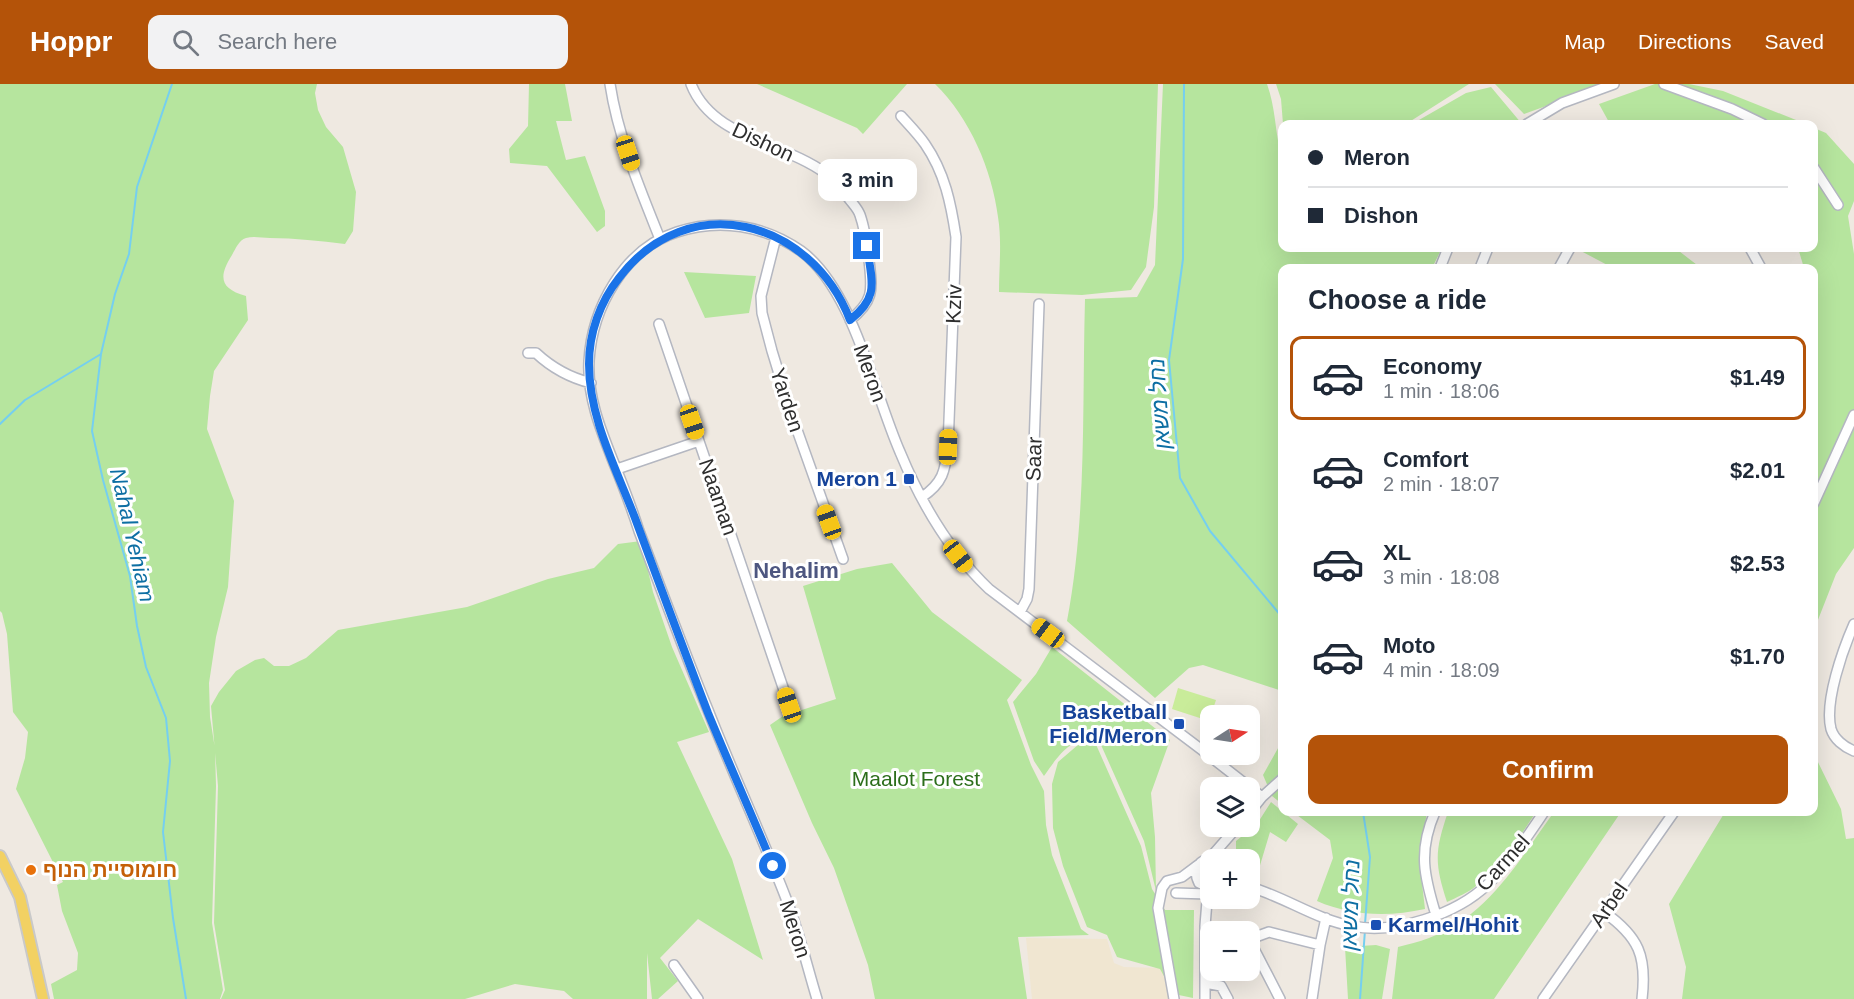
<!DOCTYPE html>
<html lang="en">
<head>
<meta charset="utf-8">
<style>
	body { margin:0; font-family:Arial,Heebo,sans-serif; background:#f2f2f3; color:#1f2937; height:100vh; display:flex; flex-direction:column; font-size:22px; white-space:nowrap }
	* { box-sizing:border-box; margin:0 }
	p { font-size:20px; color:#747a83 }
	.icon { flex:none; width:33px; height:33px; fill:none; stroke:currentColor; stroke-width:2; stroke-linecap:round; stroke-linejoin:round }
	.map { position:relative; flex:1; overflow:hidden }
	.panel { position:absolute; left:1278px; top:180px; width:540px; height:552px; display:flex; flex-direction:column; background:#fff; border-radius:12px; box-shadow:0 6px 24px #0002 }
	.panel>* { flex:none }
	.hud { position:absolute; left:1278px; top:36px; width:540px; height:132px; border-radius:12px; box-shadow:0 6px 24px #0002; display:grid; align-content:center; height:132px; padding:0 30px; background:#fff }
	.needle { width:39px; rotate:78deg }
	.controls { position:absolute; left:1200px; top:621px; display:grid; gap:12px }
	.controls a { display:grid; place-items:center; width:60px; height:60px; border-radius:12px; background:#fff; box-shadow:0 6px 24px #0002; font-size:30px }
	.end { position:absolute; width:27px; height:27px; margin:-14px; border:8px solid #1a73e8; background:#fff; box-shadow:0 0 0 3px #fff }
	.from { border-radius:50% }
	.bubble { position:absolute; height:42px; border-radius:12px; background:#fff; box-shadow:0 6px 24px #0002; font-size:20px; font-weight:600; line-height:42px; text-align:center }
	.car { position:absolute; width:18px; height:36px; margin:-18px -9px; border-radius:8px; box-shadow:0 0 4px 2px #0007; background:linear-gradient(#f5c518 24%,#345 0 40%,#f5c518 0 76%,#345 0 86%,#f5c518 0) }
	.hud b { display:flex; align-items:center; gap:21px; height:57px; font-size:22px }
	.hud b+b { border-top:2px solid #e0e1e3 }
	.hud i { width:15px; height:15px; background:#1f2937 }
	ul { padding:0; list-style:none }
	li { display:flex; align-items:center; gap:18px; height:84px; margin:0 12px 9px; padding:0 18px; border:3px solid transparent; border-radius:12px }
	li div { flex:1 }
	li b { display:block; font-size:22px }
	li em { font-style:normal; font-weight:600 }
	li.active { border-color:#b45309 }
	li>.icon { width:54px; height:54px; stroke-width:1.5 }
	h2 { padding:0 30px; font-size:27px; line-height:72px }
	.button { display:flex; gap:12px; margin-top:auto; padding:12px 30px }
	.button a { flex:1; height:69px; border-radius:12px; background:#b45309; color:#fff; font-size:24px; font-weight:600; line-height:69px; text-align:center }
	header { display:flex; align-items:center; gap:36px; box-sizing:border-box; height:84px; padding:0 30px; background:#b45309; color:#fff }
	header strong { font-size:28px }
	nav { display:flex; gap:33px; margin-inline-start:auto; font-size:21px }
	.search { width:420px; height:54px; background:#f2f2f3; display:flex; align-items:center; gap:15px; box-sizing:border-box; padding:0 21px; border-radius:12px; color:#747a83; font-size:22px }
	.map>svg:first-child { display:block }
	.education { fill:#f0e6d1 }
	.green { fill:#b6e59e }
	.pitch { fill:#c9ec9a }
	.lines { fill:none; stroke-linecap:round; stroke-linejoin:round }
	.stream { stroke:#75cff0; stroke-width:2 }
	.minor-casing { stroke:#b4b7c1; stroke-width:12 }
	.major-casing { stroke:#c9c9c9; stroke-width:14 }
	.minor { stroke:#fff; stroke-width:9 }
	.major { stroke:#f2d163; stroke-width:10 }
	.route { stroke:#1a73e8; stroke-width:8 }
	.transit-dot { fill:#1a4fb4; stroke:#fff; stroke-width:2 }
	.food-dot { fill:#e8710a; stroke:#fff; stroke-width:2 }
	.labels { text-anchor:middle; stroke-width:6; stroke-linejoin:round; paint-order:stroke }
	.street-label { font-size:21px; fill:#2e2e2e; stroke:#fff }
	.transit-label { font-size:21px; font-weight:bold; fill:#164399; stroke:#fff; text-anchor:end }
	.park-label { font-size:21px; fill:#2c6e1b; stroke:#fff }
	.food-label { font-size:21px; font-weight:bold; fill:#c56008; stroke:#fff; text-anchor:start }
	.water-label { font-size:22px; font-style:italic; fill:#0d6fa3; stroke:#fff }
	.neighbourhood-label { font-size:22px; font-weight:bold; fill:#4d5680; stroke:#fff }
</style>
</head>
<body>
<header>
<strong>Hoppr</strong>
<div class="search"><svg class="icon" aria-label="search" viewBox="0 0 24 24"><circle cx="10" cy="10" r="6"/><path d="M15 15l6 6"/></svg>Search here</div>
<nav><a>Map</a><a>Directions</a><a>Saved</a></nav>
</header>
<div class="map">
<svg width="1854" height="915" viewBox="0 0 1854 915">
	<rect width="100%" height="100%" fill="#efe9e1"/>
	<path class="education" d="M 1026,854 L 1107,855 L 1114,879 L 1124,883 L 1164,884 L 1169,915 L 1032,915 Z"/>
	<path class="green" d="M 0,0 L 317,0 L 315,9 L 318,26 L 326,43 L 343,63 L 356,108 L 353,147 L 345,160 C 320,157 295,154 270,154 C 262,154 254,152 246,154 C 239,156 236,164 232,171 C 218,193 220,205 246,212 L 248,236 L 214,287 L 210,312 L 207,345 L 234,417 L 228,503 L 216,553 L 209,599 L 210,633 L 215,665 L 216,702 L 212,839 L 223,906 L 220,915 L 54,915 L 51,900 L 77,886 L 78,869 L 62,827 L 57,801 L 63,798 L 16,705 L 25,674 L 28,648 L 13,628 L 7,550 L 2,529 L 0,527 Z
		M 529,0 L 565,0 L 572,37 L 556,37 L 566,76 L 585,72 L 605,127 L 605,142 L 597,148 L 547,82 L 510,79 L 509,65 L 528,42 Z
		M 757,0 L 907,0 L 863,50 L 857,44 Z
		M 935,0 L 1158,0 L 1154,123 L 1146,183 L 1131,206 L 1082,211 L 999,208 C 999,184 1002,157 998,133 C 992,86 970,34 935,0 Z
		M 1163,0 L 1267,0 C 1276,25 1275,50 1282,75 L 1282,164 L 1442,164 L 1432,184 L 1282,184 L 1282,607 L 1203,581 L 1189,584 L 1155,614 L 1067,537 C 1087,432 1082,322 1085,215 L 1137,213 L 1155,181 Z
		M 1276,0 L 1469,0 L 1406,40 L 1283,40 L 1281,15 Z
		M 1491,0 L 1607,0 L 1524,30 L 1495,0 Z
		M 1655,0 L 1689,0 L 1723,7 L 1806,40 L 1610,40 L 1599,20 Z
		M 1491,3 L 1522,40 L 1412,40 L 1466,9 Z
		M 1814,44 L 1826,49 L 1854,80 L 1854,117 L 1848,132 L 1854,170 L 1854,464 L 1836,490 L 1814,546 L 1814,184 L 1804,184 L 1798,164 L 1814,164 Z
		M 1581,164 L 1675,164 L 1701,184 L 1613,184 L 1579,166 Z
		M 684,188 L 756,192 L 749,229 L 705,234 Z
		M 641,457 L 653,508 L 672,563 L 709,648 L 677,658 L 732,775 L 763,876 L 698,835 L 660,874 L 678,897 L 658,915 L 652,915 L 647,869 L 647,915 L 573,915 L 564,907 L 515,900 L 465,915 L 221,915 L 225,906 L 214,839 L 218,702 L 211,622 L 219,608 L 236,587 L 255,576 L 264,574 L 274,582 L 289,582 L 306,574 L 338,546 L 467,523 L 548,495 L 594,484 L 618,460 Z
		M 892,479 L 932,528 L 1022,596 L 1007,616 L 1031,681 L 1044,707 L 1046,741 L 1052,771 L 1081,845 L 1089,851 L 1018,853 L 1027,915 L 875,915 L 868,881 L 834,784 L 812,739 L 770,641 L 783,632 L 836,615 L 803,502 L 857,485 Z
		M 1052,563 L 1170,656 L 1151,709 L 1155,753 L 1156,807 L 1144,757 L 1097,652 C 1068,657 1061,668 1044,692 L 1034,677 L 1013,618 L 1036,590 Z
		M 1094,656 L 1141,762 L 1152,805 L 1165,826 L 1194,826 L 1193,914 L 1174,910 L 1160,885 L 1117,873 L 1107,851 L 1087,843 L 1063,782 L 1053,744 L 1052,700 L 1058,678 L 1079,660 Z
		M 1282,657 L 1282,720 L 1272,712 L 1263,691 Z
		M 1814,670 L 1841,725 L 1846,755 L 1854,754 L 1854,915 L 1682,915 L 1686,883 L 1669,820 L 1725,728 L 1814,728 Z
		M 1271,718 L 1298,740 L 1286,758 L 1270,748 L 1255,798 L 1250,790 L 1250,776 L 1238,775 L 1236,772 L 1236,757 L 1257,740 Z
		M 1293,728 L 1427,728 L 1419,774 L 1425,825 C 1389,833 1351,832 1317,817 L 1333,774 L 1330,756 Z
		M 1448,728 L 1536,728 C 1519,754 1501,782 1476,802 C 1468,809 1457,813 1447,818 C 1434,779 1435,766 1448,728 Z
		M 1554,728 L 1621,728 L 1494,915 L 1392,915 L 1398,863 C 1408,860 1419,858 1429,854 C 1488,832 1519,776 1554,728 Z
		M 1376,861 L 1390,865 L 1382,915 L 1348,915 L 1345,863 Z"/>
	<path class="pitch" d="M 1178,604 L 1216,616 L 1209,637 L 1172,625 Z"/>
	<g class="lines">
		<path class="stream" d="M 172,0 L 137,103 L 129,170 L 115,210 L 101,270 L 92,347 L 103,396 L 130,492 L 137,542 L 146,583 L 166,634 L 170,677 L 163,748 L 173,834 L 186,915
			M 1184,0 L 1183,175 L 1169,276 L 1180,394 L 1210,447 L 1282,533
			M 0,340 L 25,316 L 101,270
			M 1363,728 L 1370,773 L 1365,840
			M 1360,915 L 1365,846"/>
		<defs>
			<path id="minor" d="M 610,0 C 618,53 640,105 660,155
				M 691,0 C 712,54 783,58 825,89 C 834,96 843,106 850,116 C 853,120 858,125 860,131 C 865,145 867,161 869,176 C 872,205 875,216 850,236
				M 1664,0 L 1732,25 L 1763,40
				M 901,32 C 909,41 918,50 925,60 C 945,89 951,120 956,153 L 948,363 C 945,387 943,399 922,413
				M 1527,40 L 1562,19 L 1614,0
				M 1814,84 L 1838,121
				M 776,153 L 761,212 L 762,229 L 772,267 L 791,329 L 843,475
				M 1750,164 L 1761,184
				M 1440,184 L 1448,164
				M 1480,184 L 1488,164
				M 1559,184 L 1570,164
				M 659,240 L 789,621
				M 528,269 L 536,269 C 551,283 571,294 591,299
				M 617,385 L 699,357
				M 1814,419 L 1854,331
				M 1020,528 L 1027,515 L 1029,505 L 1039,220
				M 1854,540 C 1843,565 1824,618 1831,645 C 1834,655 1844,663 1854,667
				M 1250,728 L 1262,713 L 1282,695
				M 1435,728 C 1418,767 1424,792 1436,831
				M 1210,774 L 1238,742
				M 1250,803 C 1285,813 1317,836 1352,842 C 1395,851 1457,830 1488,800 C 1510,779 1527,753 1544,728
				M 1210,804 L 1199,799 C 1192,785 1200,772 1216,776
				M 1176,809 L 1207,810
				M 1604,828 C 1639,853 1647,872 1642,915
				M 1250,855 L 1269,848 L 1320,861
				M 1250,857 L 1280,915
				M 674,881 L 698,915
				M 1205,899 L 1221,902 L 1228,915
				M 817,915 C 807,882 799,848 787,817 C 762,752 733,690 708,626 C 684,567 662,507 639,447 C 632,425 624,404 615,382 C 602,349 587,314 589,277 C 592,224 624,165 677,148 C 719,134 764,141 801,167 C 853,205 874,309 900,368 C 921,419 949,467 989,505 L 1202,666 L 1262,713
				M 1174,915 L 1158,824 L 1162,804 L 1167,797 L 1182,793 L 1198,781
				M 1205,915 L 1205,842 L 1208,804
				M 1312,915 L 1320,861 L 1326,834
				M 1543,915 L 1674,728"/>
			<path id="major" d="M 0,772 L 20,813 L 43,915"/>
		</defs>
		<use href="#minor" class="minor-casing"/>
		<use href="#major" class="major-casing"/>
		<use href="#minor" class="minor"/>
		<use href="#major" class="major"/>
	</g>
	<g class="lines">
		<path class="route" d="M 773,782 C 752,731 729,680 708,629 C 683,564 659,499 635,434 C 616,384 589,334 589,280 C 589,249 600,218 619,194 C 688,103 811,135 850,236 C 881,212 871,196 867,162"/>
	</g>
	<g class="transit-dot">
		<rect x="903" y="389" width="12" height="12" rx="3"/>
		<rect x="1173" y="634" width="12" height="12" rx="3"/>
		<rect x="1370" y="835" width="12" height="12" rx="3"/>
	</g>
	<circle class="food-dot" cx="31" cy="786" r="6"/>
	<g class="labels">
		<g class="street-label">
			<text transform="translate(763 58) rotate(25)" y="7">Dishon</text>
			<text transform="translate(954 220) rotate(-88)" y="7">Kziv</text>
			<text transform="translate(870 289) rotate(70)" y="7">Meron</text>
			<text transform="translate(787 316) rotate(72)" y="7">Yarden</text>
			<text transform="translate(1034 375) rotate(-88)" y="7">Saar</text>
			<text transform="translate(718 413) rotate(71)" y="7">Naaman</text>
			<text transform="translate(1503 779) rotate(-48)" y="7">Carmel</text>
			<text transform="translate(1609 821) rotate(-55)" y="7">Arbel</text>
			<text transform="translate(795 845) rotate(72)" y="7">Meron</text>
		</g>
		<g class="transit-label">
			<text x="897" y="402">Meron 1</text>
			<text x="1167" y="635">Basketball<tspan x="1167" dy="24">Field/Meron</tspan></text>
			<text x="1388" y="848" text-anchor="start">Karmel/Hohit</text>
		</g>
		<g class="park-label">
			<text x="916" y="702">Maalot Forest</text>
		</g>
		<g class="food-label">
			<text x="43" y="793">חומוסיית הנוף</text>
		</g>
		<g class="water-label">
			<text transform="translate(1159 320) rotate(-94)" y="8">נחל משאן</text>
			<text transform="translate(133 451) rotate(77)" y="8">Nahal Yehiam</text>
			<text transform="translate(1350 821) rotate(-88)" y="8">נחל משאן</text>
		</g>
		<g class="neighbourhood-label">
			<text x="796" y="494">Nehalim</text>
		</g>
	</g>
</svg>
<div class="controls">
<a><svg class="needle" viewBox="-14 -14 28 28"><path d="M0-13l5 13h-10z" fill="#e53935"/><path d="M0 13l5-13h-10z" fill="#747a83"/></svg></a>
<a><svg class="icon" aria-label="layers" viewBox="0 0 24 24"><path d="M12 4l9 5-9 5-9-5zM3 14l9 5 9-5"/></svg></a>
<a>+</a>
<a>−</a>
</div>
<i class="end from" style="left:773px;top:782px"></i>
<i class="end" style="left:867px;top:162px"></i>
<div class="bubble" style="left:818px;top:75px;width:99px">3 min</div>
<i class="car" style="left:628px;top:69px;rotate:162deg"></i>
<i class="car" style="left:692px;top:338px;rotate:161deg"></i>
<i class="car" style="left:948px;top:363px;rotate:2deg"></i>
<i class="car" style="left:829px;top:438px;rotate:340deg"></i>
<i class="car" style="left:958px;top:472px;rotate:142deg"></i>
<i class="car" style="left:1048px;top:549px;rotate:307deg"></i>
<i class="car" style="left:789px;top:621px;rotate:341deg"></i>
<div class="hud">
<b><i class="from"></i>Meron</b>
<b><i></i>Dishon</b>
</div>
<section class="panel">
<h2>Choose a ride</h2>
<ul>
<li class="active"><svg class="icon" aria-label="car" viewBox="0 0 24 24"><path d="M5 17H2v-5l4-1 3-4h7l3 4 3 1v5h-3M9 17h6M6 11h13"/><circle cx="7" cy="17" r="2"/><circle cx="17" cy="17" r="2"/></svg><div><b>Economy</b><p>1 min · 18:06</p></div><em>$1.49</em></li>
<li><svg class="icon" aria-label="car" viewBox="0 0 24 24"><path d="M5 17H2v-5l4-1 3-4h7l3 4 3 1v5h-3M9 17h6M6 11h13"/><circle cx="7" cy="17" r="2"/><circle cx="17" cy="17" r="2"/></svg><div><b>Comfort</b><p>2 min · 18:07</p></div><em>$2.01</em></li>
<li><svg class="icon" aria-label="car" viewBox="0 0 24 24"><path d="M5 17H2v-5l4-1 3-4h7l3 4 3 1v5h-3M9 17h6M6 11h13"/><circle cx="7" cy="17" r="2"/><circle cx="17" cy="17" r="2"/></svg><div><b>XL</b><p>3 min · 18:08</p></div><em>$2.53</em></li>
<li><svg class="icon" aria-label="car" viewBox="0 0 24 24"><path d="M5 17H2v-5l4-1 3-4h7l3 4 3 1v5h-3M9 17h6M6 11h13"/><circle cx="7" cy="17" r="2"/><circle cx="17" cy="17" r="2"/></svg><div><b>Moto</b><p>4 min · 18:09</p></div><em>$1.70</em></li>
</ul>
<div class="button"><a>Confirm</a></div>
</section>
</div>
</body>
</html>
